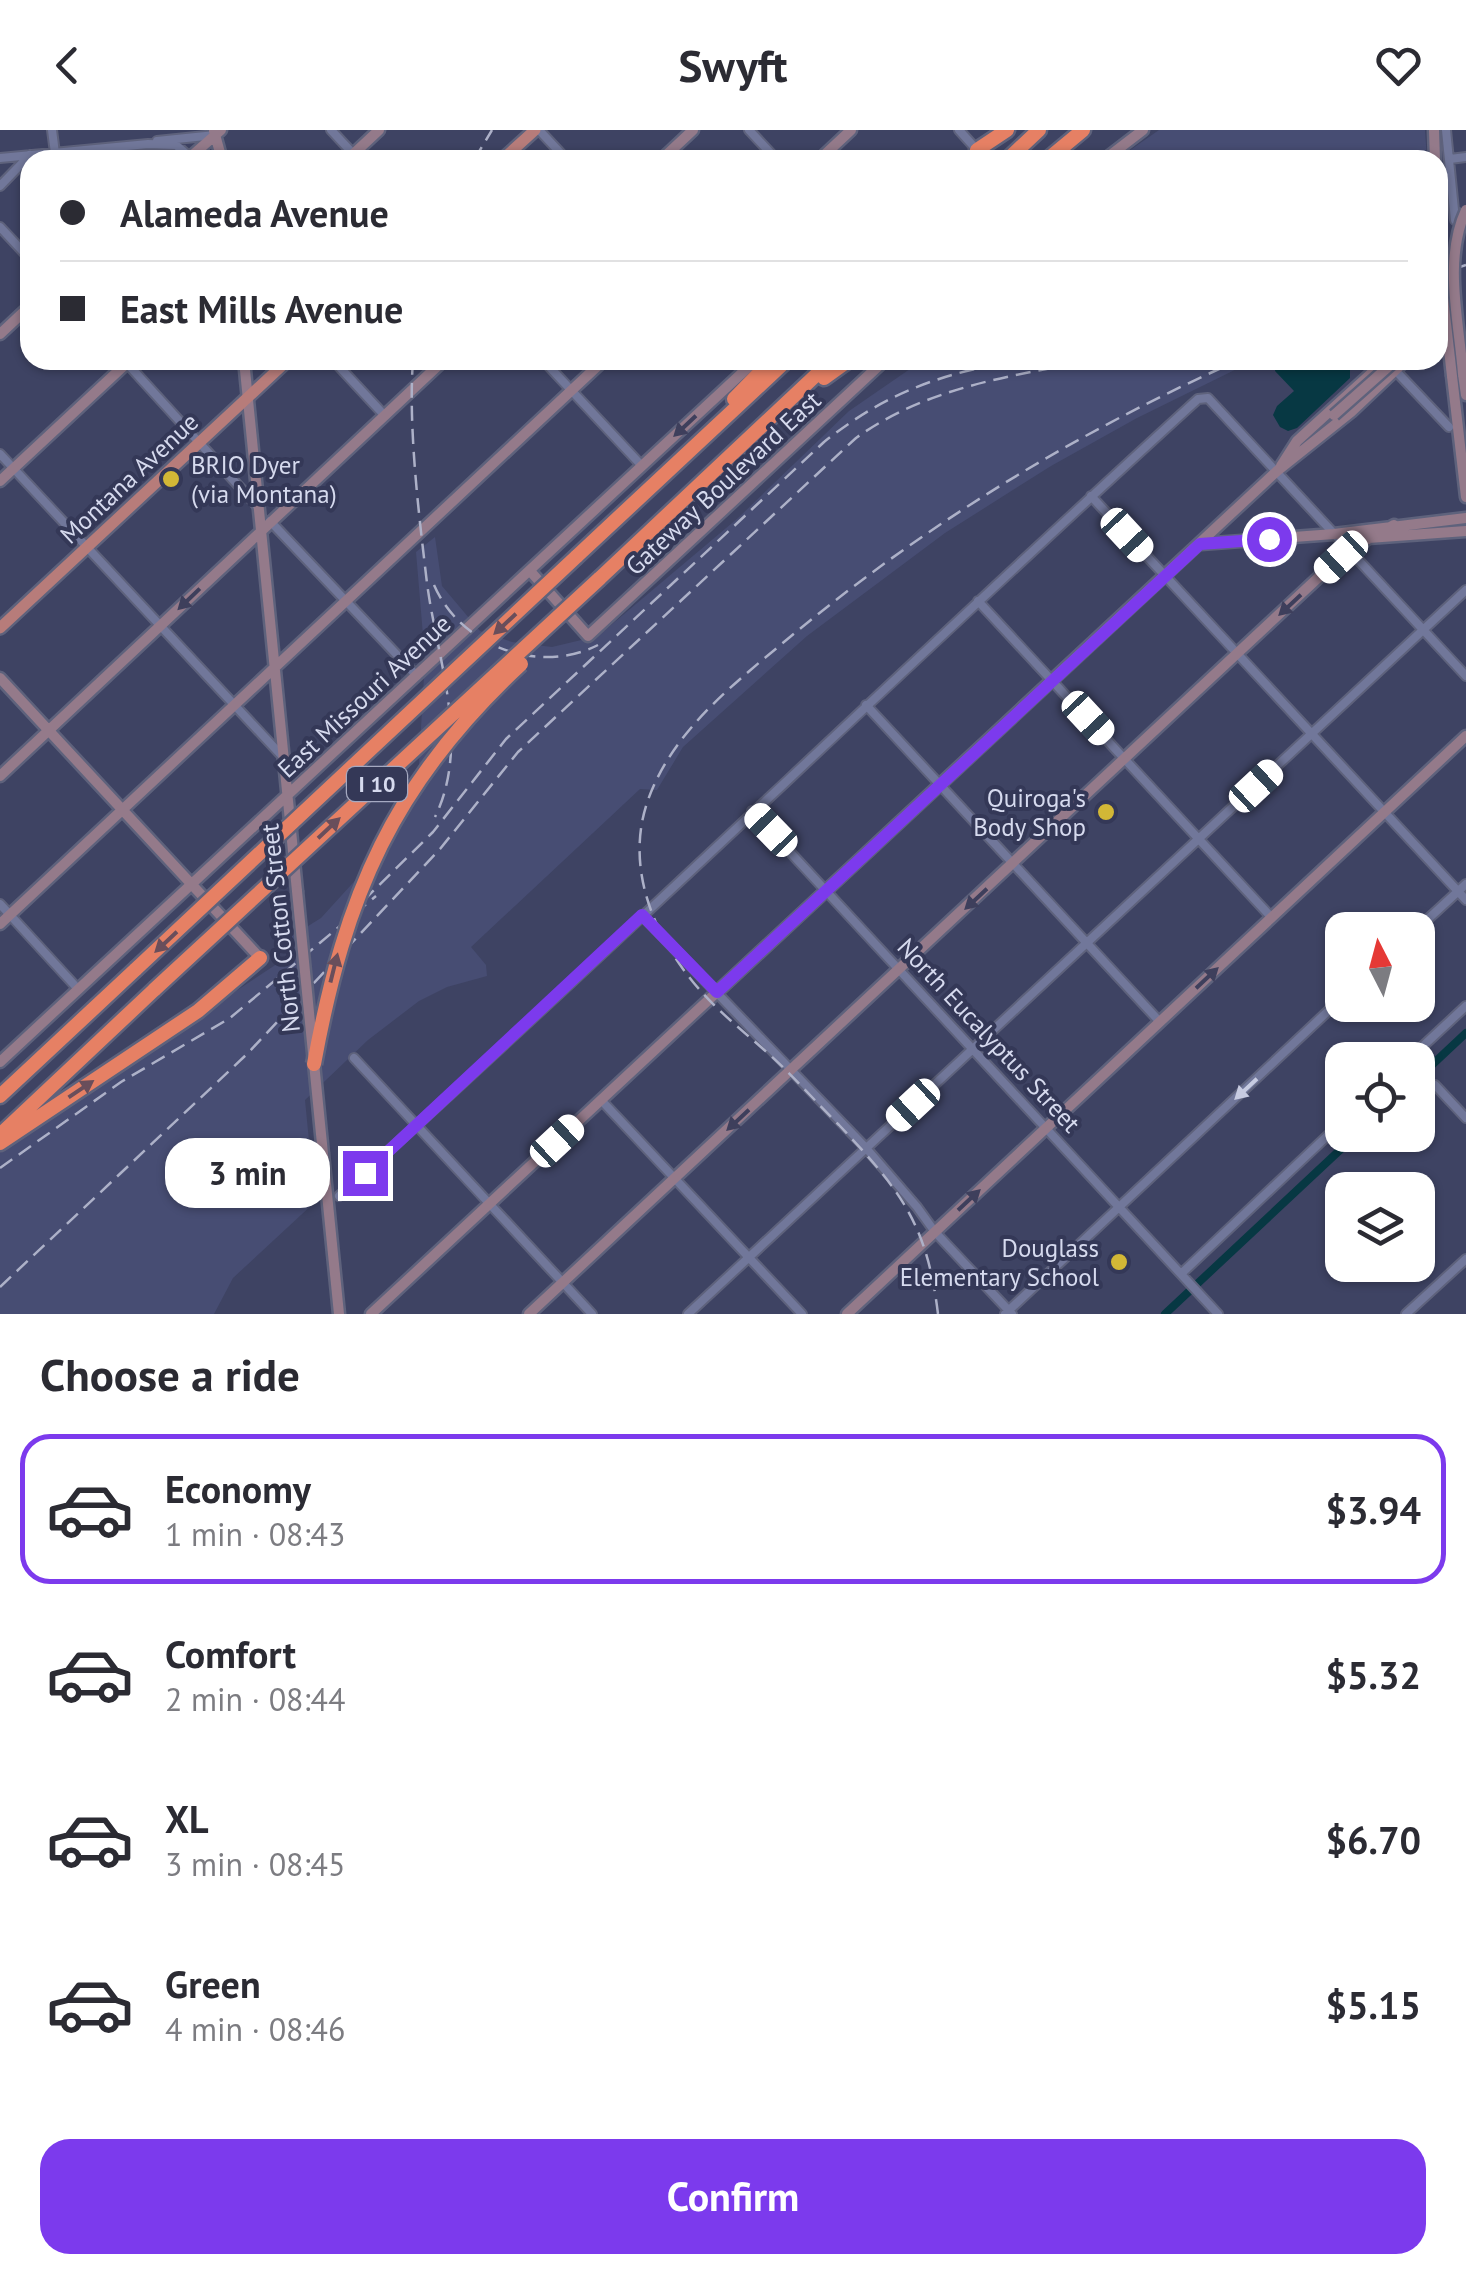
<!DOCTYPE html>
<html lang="en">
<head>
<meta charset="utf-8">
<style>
	body { margin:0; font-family:"PT Sans",sans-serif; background:#f2f2f3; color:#2b2b33; height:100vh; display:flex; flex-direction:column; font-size:38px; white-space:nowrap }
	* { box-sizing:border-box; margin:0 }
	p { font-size:32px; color:#7c7c81 }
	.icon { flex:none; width:55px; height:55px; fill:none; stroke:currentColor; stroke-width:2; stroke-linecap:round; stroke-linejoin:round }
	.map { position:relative; height:1184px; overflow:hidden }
	.panel { display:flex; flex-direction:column; background:#fff; flex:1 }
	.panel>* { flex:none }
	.guide { position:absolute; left:20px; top:20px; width:1428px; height:220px; border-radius:30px; box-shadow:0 2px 8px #0004; display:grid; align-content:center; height:220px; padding:0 40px; background:#fff }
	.needle { width:65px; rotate:354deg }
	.fabs { position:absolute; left:1325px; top:782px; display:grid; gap:20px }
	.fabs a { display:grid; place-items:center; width:110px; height:110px; border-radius:20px; background:#fff; box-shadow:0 2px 8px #0004; font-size:50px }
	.end { position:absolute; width:45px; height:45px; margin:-22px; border:12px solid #7c3aed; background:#fff; box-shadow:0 0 0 5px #fff }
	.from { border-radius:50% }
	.bubble { position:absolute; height:70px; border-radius:30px; background:#fff; box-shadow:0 2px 8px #0004; font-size:32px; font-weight:700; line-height:70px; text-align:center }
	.car { position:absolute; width:30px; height:60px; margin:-30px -15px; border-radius:12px; box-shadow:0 0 8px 2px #0007; background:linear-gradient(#fff 24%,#345 0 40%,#fff 0 76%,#345 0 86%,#fff 0) }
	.guide b { display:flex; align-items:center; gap:35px; height:95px; font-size:38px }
	.guide b+b { border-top:2px solid #e1e1e2 }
	.guide i { width:25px; height:25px; background:#2b2b33 }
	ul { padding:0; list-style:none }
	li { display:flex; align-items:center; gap:30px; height:150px; margin:0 20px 15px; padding:0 20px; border:5px solid transparent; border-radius:30px }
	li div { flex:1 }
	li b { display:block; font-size:38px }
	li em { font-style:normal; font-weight:700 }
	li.on { border-color:#7c3aed }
	li>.icon { width:90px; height:90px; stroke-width:1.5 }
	h2 { padding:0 40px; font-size:45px; line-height:120px }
	.button { display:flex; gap:20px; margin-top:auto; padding:20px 40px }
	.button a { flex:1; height:115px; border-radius:30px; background:#7c3aed; color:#fff; font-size:40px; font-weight:700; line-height:115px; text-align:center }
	header { display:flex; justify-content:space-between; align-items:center; height:130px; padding:0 40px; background:#fff; font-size:45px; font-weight:700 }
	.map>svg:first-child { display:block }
	.built { fill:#474d73 }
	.water { fill:#073843 }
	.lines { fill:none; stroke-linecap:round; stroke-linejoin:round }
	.canal { stroke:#073843; stroke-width:8 }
	.street-casing { stroke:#5e627c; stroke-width:12 }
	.secondary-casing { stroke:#5e627c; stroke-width:15 }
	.primary-casing { stroke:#5e627c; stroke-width:16 }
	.highway-casing { stroke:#5e627c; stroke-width:19 }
	.street { stroke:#71779a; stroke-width:8 }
	.secondary { stroke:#947a8a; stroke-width:10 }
	.primary { stroke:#b77c7a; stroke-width:11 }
	.highway { stroke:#e68064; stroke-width:14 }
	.rail { stroke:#adb1c8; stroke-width:2.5; stroke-dasharray:15 8; stroke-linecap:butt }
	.secondary-bridge-casing { stroke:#5e627c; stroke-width:15; stroke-linecap:butt }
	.highway-bridge-casing { stroke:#5e627c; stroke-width:19; stroke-linecap:butt }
	.secondary-bridge { stroke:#947a8a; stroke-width:10 }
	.highway-bridge { stroke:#e68064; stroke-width:14 }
	.oneway { fill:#3e3f5c }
	.oneway2 { fill:#694e5b }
	.oneway3 { fill:#c7cbe1 }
	.route { stroke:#7c3aed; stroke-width:12 }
	.poi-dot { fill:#d2b736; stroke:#343857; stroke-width:4 }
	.labels { text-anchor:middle; stroke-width:8; stroke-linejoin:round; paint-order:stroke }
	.shield { fill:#343857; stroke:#a5a9c1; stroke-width:2.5 }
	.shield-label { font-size:22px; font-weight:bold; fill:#d6daee }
	.poi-label { font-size:25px; fill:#d6daee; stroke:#343857; text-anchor:end }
	.street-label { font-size:25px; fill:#d6daee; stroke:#343857 }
</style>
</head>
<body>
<header><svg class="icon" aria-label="back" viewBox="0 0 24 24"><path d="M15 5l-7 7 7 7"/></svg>Swyft<svg class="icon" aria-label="heart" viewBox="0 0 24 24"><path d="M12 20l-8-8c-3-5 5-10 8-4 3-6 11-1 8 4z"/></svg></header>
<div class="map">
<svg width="1466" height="1184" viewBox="0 0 1466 1184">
	<rect width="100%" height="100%" fill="#3e4363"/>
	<path class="built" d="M 1159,0 L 1425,0 L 1427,30 L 1116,30 Z
		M 923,230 L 1255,230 L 1137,288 L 1051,336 L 945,403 L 807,506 L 683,617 L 657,660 L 640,659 L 471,817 L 486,835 L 487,846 L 447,857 L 419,871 L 368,910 L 305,970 L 315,1072 L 233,1148 L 214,1184 L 0,1184 L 0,1017 L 292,824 L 284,811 L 321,788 L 381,722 L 418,650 L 425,529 L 416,422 L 435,407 L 442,456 L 480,501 L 512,512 L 552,517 L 598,506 L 738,388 L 849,281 Z"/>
	<path class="water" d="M 1276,230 L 1342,230 L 1350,239 L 1350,248 L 1297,298 L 1288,301 L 1280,297 L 1273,285 L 1277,276 L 1294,261 L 1275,241 Z"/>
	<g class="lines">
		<path class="canal" d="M 1418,948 L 1466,903
			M 1165,1184 L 1356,1005"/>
		<defs>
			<path id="street" d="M 52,0 L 55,23
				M 331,0 L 359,30
				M 539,0 L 567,30
				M 749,0 L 777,30
				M 959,0 L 977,20
				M 1446,0 L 1455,90
				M 157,11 L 215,5
				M 0,28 L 148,14 L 176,15 L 190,27
				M 1450,29 L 1466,27
				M 0,56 L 30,25
				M 0,97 L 30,129
				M 124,230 L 257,376
				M 333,230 L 385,286
				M 543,230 L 642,336
				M 1394,239 L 1449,297
				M 0,324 L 283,627
				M 1091,366 L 1466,770
				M 270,391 L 417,546
				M 978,471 L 1272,788
				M 866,575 L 1160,892
				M 752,681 L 1218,1184
				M 0,774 L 78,859
				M 642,785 L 866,1018 L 917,1077 L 935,1102 L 1012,1184
				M 1416,800 L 1466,754
				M 354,928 L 592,1184
				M 1408,930 L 1466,876
				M 1435,955 L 1466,988
				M 601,970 L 802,1184
				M 339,1066 C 629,804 909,532 1198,269 L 1208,268 L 1466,546
				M 1182,1143 L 1342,992
				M 688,1184 L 1466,460
				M 1005,1184 L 1342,868
				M 1406,1184 L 1466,1129"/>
			<path id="secondary" d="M 1434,0 L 1435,30
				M 214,1 L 222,30
				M 187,30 L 221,0
				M 347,30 L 379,0
				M 661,30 L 693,0
				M 819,30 L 851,0
				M 1104,30 L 1143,0
				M 0,204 L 30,176
				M 1438,214 L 1466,209
				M 244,230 L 297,761
				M 1463,244 L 1466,265
				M 1452,246 L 1466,367
				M 1281,336 L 1297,311 L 1386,230
				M 0,351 L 130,230
				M 1340,405 L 1368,408 L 1466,401
				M 1201,414 L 1334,404 L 1466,388
				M 531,442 L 588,506 L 885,230
				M 0,548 L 260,828
				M 0,646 L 444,230
				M 0,794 L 604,230
				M 0,932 L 756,230
				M 323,1024 L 339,1184
				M 371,1184 L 1277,341 L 1351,282 L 1406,230
				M 529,1184 L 1349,419 L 1394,395
				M 847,1184 L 1466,606"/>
			<path id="primary" d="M 502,30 L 535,0
				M 0,498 L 288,230"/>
			<path id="highway" d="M 977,20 L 1007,0
				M 1007,30 L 1039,0
				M 1047,30 L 1083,0
				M 824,248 L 849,230
				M 734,269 L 772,230
				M 576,427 L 787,230
				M 599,449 L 832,230
				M 0,966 L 136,839
				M 1,1004 L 155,859
				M 0,1013 L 198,881 L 260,828"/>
		</defs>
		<use href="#street" class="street-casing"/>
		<use href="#secondary" class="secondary-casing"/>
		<use href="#primary" class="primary-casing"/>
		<use href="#highway" class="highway-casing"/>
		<use href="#street" class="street"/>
		<use href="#secondary" class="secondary"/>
		<use href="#primary" class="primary"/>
		<use href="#highway" class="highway"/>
		<path class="rail" d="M 474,30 L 492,0
			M 1438,144 L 1466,135
			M 413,230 C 408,297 419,386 427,453 C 437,530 471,613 435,687
			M 434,455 C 461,517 539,545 598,515
			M 363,771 L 433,702 L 506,609 L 824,312 C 887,262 944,242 1023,230
			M 0,1038 L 121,952 L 230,888 L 376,766
			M 0,1157 L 247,924 L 440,719 L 518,622 L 856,308 C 927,257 1013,245 1098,230
			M 938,1184 C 927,1093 900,1060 839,995 C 816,972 794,947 770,925 C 743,901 716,880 693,852 C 652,802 625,735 648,670 C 673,600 735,553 790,507 C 927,393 1077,302 1239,230"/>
		<defs>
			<path id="secondary-bridge" d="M 1438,85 L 1439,133 L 1452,246
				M 1463,244 C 1459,191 1443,130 1466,80
				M 1334,285 L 1396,230
				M 297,761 L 323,1024"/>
			<path id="highway-bridge" d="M 136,839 L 576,427
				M 155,859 L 599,449
				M 314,934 C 345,765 393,653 521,534"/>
		</defs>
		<use href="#secondary-bridge" class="secondary-bridge-casing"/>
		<use href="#highway-bridge" class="highway-bridge-casing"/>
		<use href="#secondary-bridge" class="secondary-bridge"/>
		<use href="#highway-bridge" class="highway-bridge"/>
	</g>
	<defs><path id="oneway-solid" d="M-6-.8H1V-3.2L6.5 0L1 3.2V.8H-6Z" transform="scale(2.5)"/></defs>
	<g class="oneway">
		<use href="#oneway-solid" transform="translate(685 296) rotate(137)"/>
		<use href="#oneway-solid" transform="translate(189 469) rotate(136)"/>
		<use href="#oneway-solid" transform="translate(1290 475) rotate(137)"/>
		<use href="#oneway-solid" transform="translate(976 769) rotate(137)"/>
		<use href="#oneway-solid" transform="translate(1207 848) rotate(-43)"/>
		<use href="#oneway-solid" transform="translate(738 990) rotate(137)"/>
		<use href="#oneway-solid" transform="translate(969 1070) rotate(-43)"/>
	</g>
	<g class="oneway2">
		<use href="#oneway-solid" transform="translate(505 494) rotate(137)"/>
		<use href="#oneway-solid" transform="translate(329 698) rotate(-43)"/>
		<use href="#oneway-solid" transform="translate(166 812) rotate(137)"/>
		<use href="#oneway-solid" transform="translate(334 838) rotate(-76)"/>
		<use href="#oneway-solid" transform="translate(81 959) rotate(-34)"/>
	</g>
	<use class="oneway3" href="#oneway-solid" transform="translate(1246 959) rotate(137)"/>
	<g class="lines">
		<path class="route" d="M 365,1043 L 642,785 L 717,862 L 1200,414 L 1269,409"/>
	</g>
	<g class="poi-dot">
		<circle cx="171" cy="349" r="10"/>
		<circle cx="1106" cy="682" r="10"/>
		<circle cx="1119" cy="1132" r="10"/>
	</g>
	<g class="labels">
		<rect class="shield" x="347" y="637" width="60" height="34" rx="8"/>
		<g class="shield-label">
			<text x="377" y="662">I 10</text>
		</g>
		<g class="poi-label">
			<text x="191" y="344" text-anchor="start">BRIO Dyer<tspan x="191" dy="29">(via Montana)</tspan></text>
			<text x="1086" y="677">Quiroga's<tspan x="1086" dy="29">Body Shop</tspan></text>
			<text x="1099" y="1127">Douglass<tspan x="1099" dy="29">Elementary School</tspan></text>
		</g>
		<g class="street-label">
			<text transform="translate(129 348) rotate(-43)" y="9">Montana Avenue</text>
			<text transform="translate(723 353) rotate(-43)" y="9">Gateway Boulevard East</text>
			<text transform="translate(364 566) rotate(-43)" y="9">East Missouri Avenue</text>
			<text transform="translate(280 798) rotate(-96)" y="9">North Cotton Street</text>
			<text transform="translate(989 905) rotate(47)" y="9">North Eucalyptus Street</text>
		</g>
	</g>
</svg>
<div class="fabs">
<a><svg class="needle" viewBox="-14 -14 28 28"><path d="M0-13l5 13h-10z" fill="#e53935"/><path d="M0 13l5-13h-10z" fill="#7c7c81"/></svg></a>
<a><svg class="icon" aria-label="locate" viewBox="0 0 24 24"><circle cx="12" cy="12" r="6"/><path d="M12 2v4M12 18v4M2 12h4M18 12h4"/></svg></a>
<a><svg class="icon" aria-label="layers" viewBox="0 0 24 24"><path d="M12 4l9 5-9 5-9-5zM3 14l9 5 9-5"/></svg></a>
</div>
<i class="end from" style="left:1269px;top:409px"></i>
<i class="end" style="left:365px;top:1043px"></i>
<div class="bubble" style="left:165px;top:1008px;width:165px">3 min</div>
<i class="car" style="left:1127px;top:405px;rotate:137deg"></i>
<i class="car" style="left:1341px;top:427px;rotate:227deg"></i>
<i class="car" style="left:1088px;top:588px;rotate:137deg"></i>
<i class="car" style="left:1256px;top:656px;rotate:47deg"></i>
<i class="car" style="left:771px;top:700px;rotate:316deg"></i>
<i class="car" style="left:913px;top:975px;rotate:227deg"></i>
<i class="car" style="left:557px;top:1011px;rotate:47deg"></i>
<div class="guide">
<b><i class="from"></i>Alameda Avenue</b>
<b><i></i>East Mills Avenue</b>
</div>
</div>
<section class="panel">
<h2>Choose a ride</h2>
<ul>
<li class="on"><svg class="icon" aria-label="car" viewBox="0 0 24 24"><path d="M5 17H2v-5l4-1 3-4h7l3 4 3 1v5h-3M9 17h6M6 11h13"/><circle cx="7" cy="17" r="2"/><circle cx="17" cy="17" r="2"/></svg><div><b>Economy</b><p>1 min · 08:43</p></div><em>$3.94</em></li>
<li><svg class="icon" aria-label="car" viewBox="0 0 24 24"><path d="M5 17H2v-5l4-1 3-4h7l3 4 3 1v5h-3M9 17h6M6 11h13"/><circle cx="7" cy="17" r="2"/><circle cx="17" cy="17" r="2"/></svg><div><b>Comfort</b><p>2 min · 08:44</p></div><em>$5.32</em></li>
<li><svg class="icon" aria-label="car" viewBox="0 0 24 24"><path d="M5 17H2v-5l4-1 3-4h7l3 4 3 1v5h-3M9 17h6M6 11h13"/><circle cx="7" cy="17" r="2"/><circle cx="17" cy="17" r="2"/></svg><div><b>XL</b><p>3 min · 08:45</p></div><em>$6.70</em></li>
<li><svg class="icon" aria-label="car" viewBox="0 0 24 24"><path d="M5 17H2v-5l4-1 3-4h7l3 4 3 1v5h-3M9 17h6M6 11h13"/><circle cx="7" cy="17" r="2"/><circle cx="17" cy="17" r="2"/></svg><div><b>Green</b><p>4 min · 08:46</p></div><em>$5.15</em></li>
</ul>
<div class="button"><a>Confirm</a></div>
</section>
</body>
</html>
